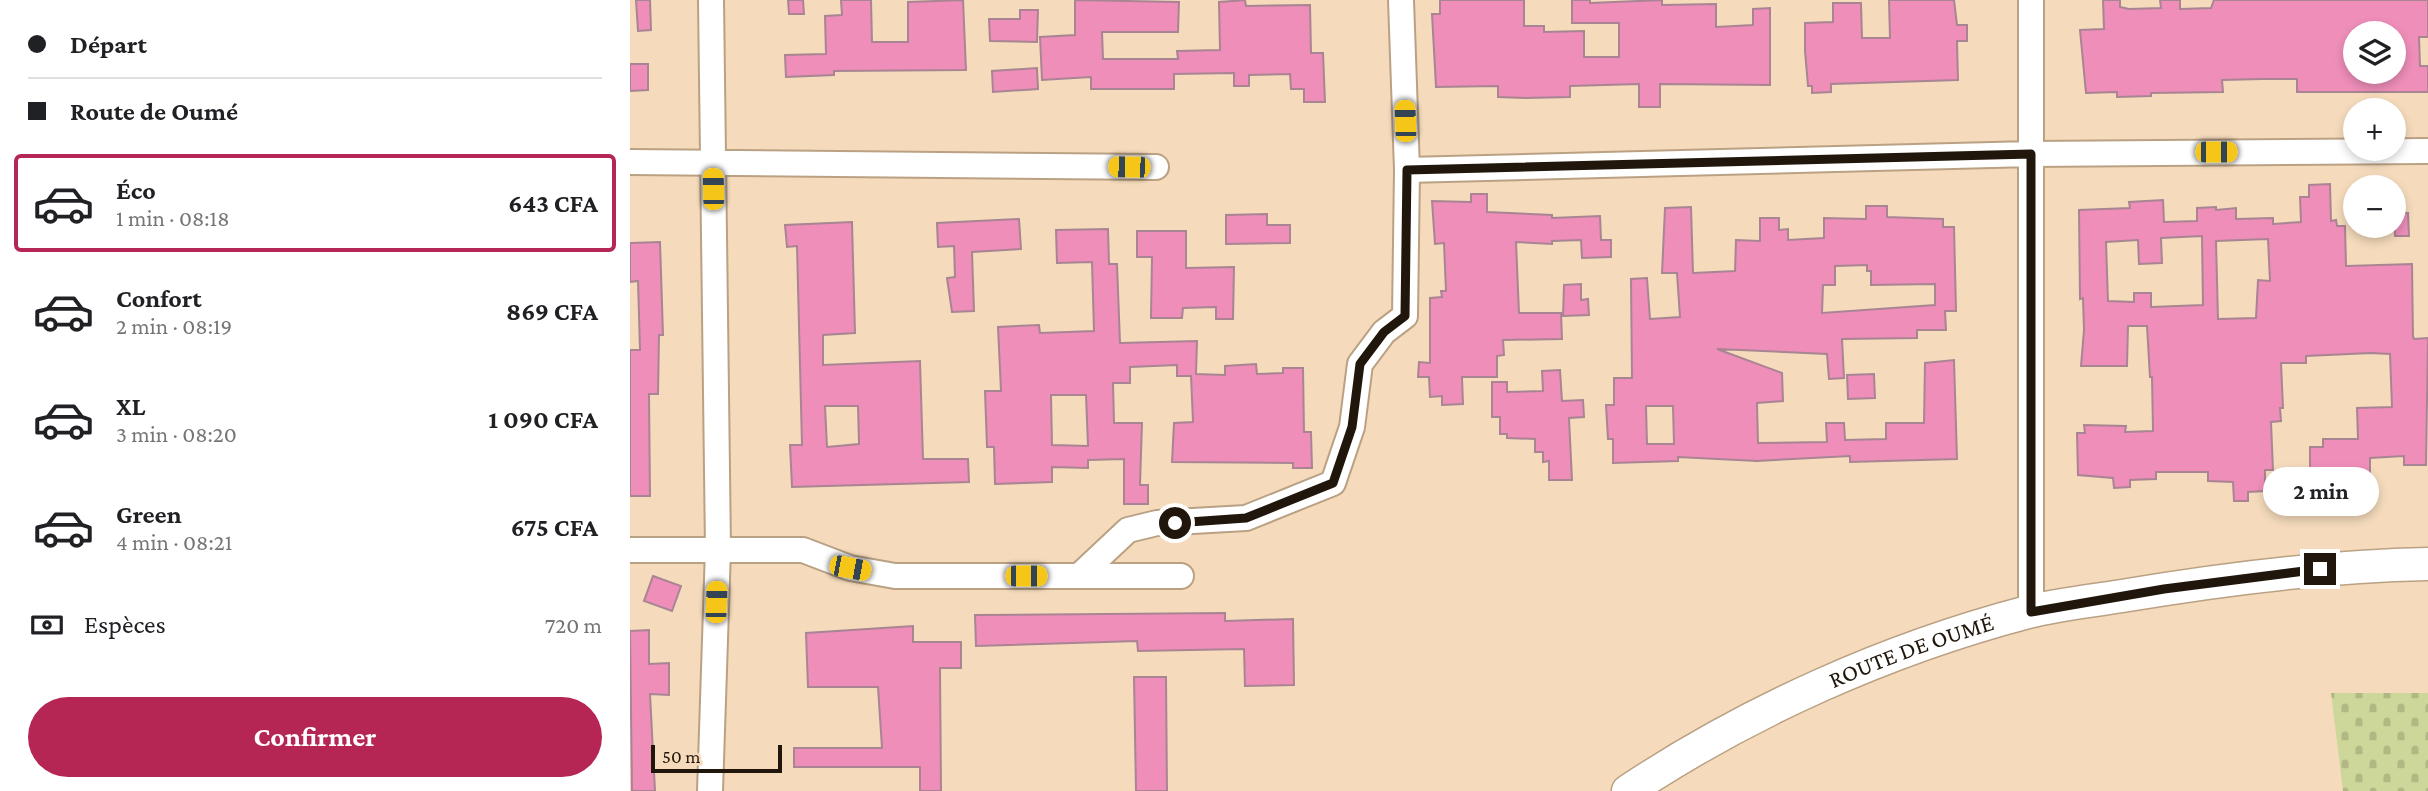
<!DOCTYPE html>
<html lang="fr">
<head>
<meta charset="utf-8">
<style>
	body { margin:0; font-family:"Crimson Pro",serif; background:#f6f6f6; color:#202124; height:100vh; display:flex; flex-direction:column; font-size:26px; white-space:nowrap }
	* { box-sizing:border-box; margin:0 }
	p { font-size:23px; color:#757577 }
	.icon { flex:none; width:38px; height:38px; fill:none; stroke:currentColor; stroke-width:2; stroke-linecap:round; stroke-linejoin:round }
	.map { position:relative; flex:1; overflow:hidden }
	.drawer { display:flex; flex-direction:column; background:#fff; width:630px }
	.drawer>* { flex:none }
	.banner { display:grid; align-content:center; height:154px; padding:0 28px; background:#fff }
	.buttons { position:absolute; left:1713px; top:21px; display:grid; gap:14px }
	.buttons a { display:grid; place-items:center; width:63px; height:63px; border-radius:50%; background:#fff; box-shadow:0 4px 10px #0003; font-size:35px }
	.scale { position:absolute; left:21px; bottom:18px; width:131px; box-sizing:border-box; padding-left:7px; border:4px solid #20160b; border-top:0; font-size:19px; line-height:24px; white-space:nowrap; color:#20160b; -webkit-text-stroke:5px #f5dbbc; paint-order:stroke }
	.end { position:absolute; width:32px; height:32px; margin:-16px; border:9px solid #20160b; background:#fff; box-shadow:0 0 0 4px #fff }
	.from { border-radius:50% }
	.bubble { position:absolute; height:49px; border-radius:24px; background:#fff; box-shadow:0 4px 10px #0003; font-size:23px; font-weight:700; line-height:49px; text-align:center }
	.car { position:absolute; width:21px; height:42px; margin:-21px -10px; border-radius:9px; box-shadow:0 0 5px 2px #0007; background:linear-gradient(#f5c518 24%,#345 0 40%,#f5c518 0 76%,#345 0 86%,#f5c518 0) }
	.banner b { display:flex; align-items:center; gap:24px; height:66px; font-size:26px }
	.banner b+b { border-top:2px solid #e0e0e0 }
	.banner i { width:18px; height:18px; background:#202124 }
	ul { padding:0; list-style:none }
	li { display:flex; align-items:center; gap:21px; height:98px; margin:0 14px 10px; padding:0 14px; border:4px solid transparent; border-radius:7px }
	li div { flex:1 }
	li b { display:block; font-size:26px }
	li em { font-style:normal; font-weight:700 }
	li.current { border-color:#b62654 }
	li>.icon { width:63px; height:63px; stroke-width:1.5 }
	.pay { display:flex; align-items:center; gap:18px; height:77px; padding:0 28px; font-size:26px }
	.pay p { margin-inline-start:auto }
	.button { display:flex; gap:14px; margin-top:auto; padding:14px 28px }
	.button a { flex:1; height:80px; border-radius:42px; background:#b62654; color:#fff; font-size:28px; font-weight:700; line-height:80px; text-align:center }
	main { display:flex; flex:1; min-height:0 }
	.map>svg:first-child { display:block }
	.cemetery { fill:url(#cemetery-stones) }
	.building { fill:#ee8eb9; stroke:#a98493; stroke-width:2; fill-rule:evenodd }
	.lines { fill:none; stroke-linecap:round; stroke-linejoin:round }
	.minor-casing { stroke:#baa184; stroke-width:28 }
	.major-casing { stroke:#baa184; stroke-width:35 }
	.minor { stroke:#fff; stroke-width:24 }
	.major { stroke:#fff; stroke-width:32 }
	.route { stroke:#20160b; stroke-width:9 }
	.labels { text-anchor:middle; stroke-width:6; stroke-linejoin:round; paint-order:stroke }
	.street-label { font-size:24px; fill:#20160b; stroke:#f5dbbc }
</style>
</head>
<body>
<main>
<section class="drawer">
<div class="banner">
<b><i class="from"></i>Départ</b>
<b><i></i>Route de Oumé</b>
</div>
<ul>
<li class="current"><svg class="icon" aria-label="car" viewBox="0 0 24 24"><path d="M5 17H2v-5l4-1 3-4h7l3 4 3 1v5h-3M9 17h6M6 11h13"/><circle cx="7" cy="17" r="2"/><circle cx="17" cy="17" r="2"/></svg><div><b>Éco</b><p>1 min · 08:18</p></div><em>643 CFA</em></li>
<li><svg class="icon" aria-label="car" viewBox="0 0 24 24"><path d="M5 17H2v-5l4-1 3-4h7l3 4 3 1v5h-3M9 17h6M6 11h13"/><circle cx="7" cy="17" r="2"/><circle cx="17" cy="17" r="2"/></svg><div><b>Confort</b><p>2 min · 08:19</p></div><em>869 CFA</em></li>
<li><svg class="icon" aria-label="car" viewBox="0 0 24 24"><path d="M5 17H2v-5l4-1 3-4h7l3 4 3 1v5h-3M9 17h6M6 11h13"/><circle cx="7" cy="17" r="2"/><circle cx="17" cy="17" r="2"/></svg><div><b>XL</b><p>3 min · 08:20</p></div><em>1 090 CFA</em></li>
<li><svg class="icon" aria-label="car" viewBox="0 0 24 24"><path d="M5 17H2v-5l4-1 3-4h7l3 4 3 1v5h-3M9 17h6M6 11h13"/><circle cx="7" cy="17" r="2"/><circle cx="17" cy="17" r="2"/></svg><div><b>Green</b><p>4 min · 08:21</p></div><em>675 CFA</em></li>
</ul>
<div class="pay"><svg class="icon" aria-label="cash" viewBox="0 0 24 24"><path d="M3 7h18v10H3z"/><circle cx="12" cy="12" r="2"/></svg>Espèces<p>720 m</p></div>
<div class="button"><a>Confirmer</a></div>
</section>
<div class="map">
<svg width="1798" height="791" viewBox="0 0 1798 791">
	<defs>
		<pattern id="cemetery-stones" width="16" height="16" patternUnits="userSpaceOnUse" patternTransform="scale(1.75)"><rect width="16" height="16" fill="#ced79a"/><path d="M2 7V4a2 2 0 0 1 4 0v3zM10 15v-3a2 2 0 0 1 4 0v3z" fill="#b1b883"/></pattern>
	</defs>
	<rect width="100%" height="100%" fill="#f5dbbc"/>
	<path class="cemetery" d="M 1701,693 L 1798,693 L 1798,791 L 1713,791 Z"/>
	<path class="building" d="M 6,0 L 20,0 L 21,30 L 8,31 Z
		M 158,0 L 173,0 L 174,14 L 159,14 Z
		M 211,0 L 241,0 L 242,42 L 278,42 L 278,2 L 333,0 L 336,70 L 204,71 L 204,75 L 156,77 L 155,55 L 196,54 L 195,16 L 212,15 Z
		M 445,0 L 549,2 L 548,32 L 472,32 L 473,59 L 548,59 L 547,51 L 590,50 L 589,2 L 615,0 L 616,6 L 680,5 L 681,53 L 693,53 L 695,102 L 674,102 L 674,89 L 661,89 L 660,74 L 619,75 L 619,86 L 604,86 L 604,73 L 544,74 L 544,89 L 461,89 L 461,77 L 412,80 L 410,37 L 445,35 Z
		M 810,0 L 894,0 L 894,26 L 914,26 L 914,32 L 954,31 L 954,57 L 989,57 L 989,23 L 942,23 L 942,0 L 960,0 L 960,3 L 1032,0 L 1032,5 L 1086,4 L 1086,27 L 1123,25 L 1123,9 L 1140,8 L 1140,85 L 1030,84 L 1030,107 L 1009,107 L 1009,84 L 940,86 L 940,97 L 895,98 L 868,97 L 868,86 L 806,87 L 802,14 L 810,14 Z
		M 1259,0 L 1324,0 L 1327,25 L 1337,25 L 1337,41 L 1327,41 L 1328,80 L 1201,84 L 1201,92 L 1182,93 L 1182,86 L 1178,86 L 1175,51 L 1175,23 L 1203,22 L 1203,3 L 1231,3 L 1232,38 L 1260,38 Z
		M 1473,0 L 1490,0 L 1490,7 L 1499,9 L 1531,8 L 1530,0 L 1550,0 L 1550,9 L 1581,8 L 1584,0 L 1798,0 L 1798,37 L 1789,37 L 1790,66 L 1798,66 L 1798,92 L 1667,92 L 1667,79 L 1633,79 L 1592,80 L 1593,92 L 1521,93 L 1521,96 L 1487,97 L 1487,92 L 1456,93 L 1450,30 L 1474,29 ZM 1726,33 L 1764,33 L 1764,72 L 1726,72 Z
		M 390,10 L 408,10 L 407,42 L 360,41 L 359,19 L 390,19 Z
		M 0,64 L 18,64 L 18,90 L 0,91 Z
		M 407,68 L 408,89 L 363,92 L 362,71 Z
		M 1700,184 L 1701,221 L 1706,220 L 1707,226 L 1715,226 L 1716,266 L 1782,264 L 1783,336 L 1784,339 L 1798,338 L 1796,465 L 1774,465 L 1774,456 L 1740,458 L 1740,472 L 1701,476 L 1701,469 L 1680,469 L 1680,447 L 1693,447 L 1693,439 L 1728,439 L 1727,408 L 1762,407 L 1760,354 L 1741,353 L 1676,356 L 1676,363 L 1651,363 L 1653,408 L 1650,408 L 1651,421 L 1641,422 L 1643,470 L 1635,470 L 1635,491 L 1618,492 L 1618,501 L 1604,501 L 1603,482 L 1578,481 L 1578,472 L 1526,472 L 1526,479 L 1500,480 L 1500,487 L 1484,488 L 1483,478 L 1448,475 L 1447,433 L 1455,433 L 1454,425 L 1496,426 L 1495,432 L 1523,431 L 1522,377 L 1520,377 L 1517,326 L 1498,326 L 1497,366 L 1451,366 L 1454,330 L 1453,298 L 1450,299 L 1449,210 L 1500,208 L 1499,202 L 1533,200 L 1534,222 L 1567,221 L 1567,208 L 1586,207 L 1586,210 L 1606,208 L 1606,219 L 1643,218 L 1643,224 L 1671,222 L 1670,197 L 1679,197 L 1679,185 ZM 1572,236 L 1573,305 L 1521,307 L 1521,293 L 1504,293 L 1504,302 L 1478,301 L 1476,242 L 1508,240 L 1509,264 L 1532,263 L 1531,238 ZM 1638,239 L 1640,281 L 1628,280 L 1626,318 L 1588,319 L 1586,241 Z
		M 841,194 L 857,194 L 857,212 L 922,215 L 922,218 L 970,216 L 971,240 L 981,240 L 981,257 L 952,258 L 951,240 L 922,241 L 922,244 L 886,242 L 889,313 L 931,313 L 932,339 L 873,340 L 874,355 L 867,356 L 867,377 L 832,377 L 833,404 L 812,405 L 812,396 L 800,397 L 799,377 L 788,377 L 789,362 L 800,363 L 800,298 L 812,297 L 811,291 L 816,291 L 814,243 L 805,244 L 802,201 L 841,202 Z
		M 1236,206 L 1257,206 L 1257,217 L 1313,219 L 1313,227 L 1324,227 L 1326,311 L 1315,311 L 1316,330 L 1287,330 L 1287,338 L 1212,339 L 1214,378 L 1199,379 L 1197,354 L 1087,349 L 1152,373 L 1153,401 L 1127,403 L 1128,443 L 1197,442 L 1196,423 L 1214,423 L 1215,440 L 1256,439 L 1256,423 L 1294,423 L 1295,363 L 1324,360 L 1327,459 L 1220,462 L 1220,456 L 1127,461 L 1048,457 L 1048,461 L 983,463 L 983,439 L 978,439 L 976,405 L 984,405 L 984,378 L 1002,378 L 1001,279 L 1017,278 L 1020,319 L 1050,317 L 1047,273 L 1032,273 L 1035,208 L 1061,207 L 1063,273 L 1105,271 L 1106,240 L 1130,241 L 1130,218 L 1149,218 L 1149,230 L 1158,229 L 1158,240 L 1194,238 L 1194,218 L 1236,219 ZM 1237,265 L 1237,271 L 1241,271 L 1241,285 L 1305,284 L 1305,305 L 1192,313 L 1193,285 L 1205,285 L 1205,266 ZM 1016,406 L 1043,406 L 1044,444 L 1017,444 Z
		M 1764,213 L 1778,213 L 1779,236 L 1765,236 Z
		M 637,214 L 637,225 L 660,225 L 660,243 L 596,244 L 596,215 Z
		M 389,219 L 391,249 L 342,252 L 344,311 L 322,312 L 317,278 L 325,277 L 324,246 L 308,247 L 307,223 Z
		M 222,222 L 225,333 L 193,335 L 193,365 L 290,361 L 293,459 L 338,459 L 339,482 L 162,487 L 160,445 L 172,445 L 167,246 L 157,247 L 155,225 ZM 195,406 L 228,406 L 229,444 L 197,447 Z
		M 478,229 L 479,264 L 487,264 L 490,343 L 567,341 L 566,374 L 595,375 L 595,366 L 626,364 L 627,374 L 653,373 L 653,368 L 673,368 L 674,432 L 681,432 L 682,468 L 663,468 L 663,463 L 542,462 L 544,423 L 563,422 L 561,376 L 547,376 L 547,365 L 500,367 L 500,383 L 483,383 L 484,423 L 512,423 L 510,485 L 518,485 L 518,504 L 494,504 L 494,459 L 458,460 L 458,468 L 422,467 L 422,482 L 365,484 L 364,447 L 357,447 L 355,391 L 371,391 L 368,327 L 409,325 L 410,333 L 464,331 L 462,262 L 427,263 L 426,230 ZM 421,395 L 456,395 L 458,446 L 422,445 Z
		M 507,231 L 556,231 L 556,268 L 604,267 L 603,319 L 586,319 L 586,307 L 553,308 L 552,318 L 521,318 L 522,257 L 507,257 Z
		M 30,242 L 33,335 L 29,335 L 28,394 L 19,394 L 20,496 L 0,496 L 0,350 L 10,350 L 8,281 L 0,282 L 0,243 Z
		M 951,284 L 951,300 L 958,299 L 959,315 L 933,316 L 934,285 Z
		M 930,370 L 932,401 L 953,400 L 954,417 L 939,418 L 942,480 L 919,480 L 919,461 L 913,462 L 913,452 L 905,452 L 905,439 L 877,438 L 877,434 L 870,434 L 870,417 L 862,417 L 862,382 L 877,382 L 877,392 L 913,391 L 912,371 Z
		M 1244,374 L 1245,398 L 1218,399 L 1217,375 Z
		M 23,576 L 51,586 L 42,611 L 14,601 Z
		M 595,613 L 595,621 L 663,619 L 664,685 L 615,686 L 614,649 L 508,651 L 507,641 L 346,646 L 345,615 Z
		M 283,626 L 283,642 L 331,642 L 331,668 L 310,668 L 311,791 L 290,791 L 290,767 L 164,767 L 164,748 L 252,748 L 248,687 L 178,687 L 176,633 Z
		M 19,630 L 19,664 L 39,663 L 39,695 L 20,694 L 25,791 L 2,791 L 0,631 Z
		M 504,677 L 536,677 L 537,791 L 506,791 Z"/>
	<g class="lines">
		<defs>
			<path id="minor" d="M 0,162 L 526,167
				M 777,170 L 1401,154 L 1798,151
				M 0,550 L 173,550 L 220,568 L 265,576 L 551,576
				M 449,576 L 498,530 L 527,523 L 616,518 L 703,483 L 722,427 L 730,364 L 754,332 L 775,316 L 777,170 L 771,0
				M 1401,612 L 1401,0
				M 80,791 L 88,549 L 81,0"/>
			<g id="major">
				<path id="s1" d="M 998,791 C 1119,711 1257,649 1398,612 C 1429,604 1461,601 1492,596 C 1593,579 1695,566 1798,564"/>
			</g>
		</defs>
		<use href="#minor" class="minor-casing"/>
		<use href="#major" class="major-casing"/>
		<use href="#minor" class="minor"/>
		<use href="#major" class="major"/>
	</g>
	<g class="lines">
		<path class="route" d="M 545,523 L 616,518 L 703,483 L 722,427 L 730,364 L 754,332 L 775,316 L 777,170 L 1401,154 L 1401,612 L 1534,589 L 1690,569"/>
	</g>
	<g class="labels">
		<g class="street-label">
			<text dy="8" stroke="none"><textPath href="#s1" startOffset="317">ROUTE DE OUMÉ</textPath></text>
		</g>
	</g>
</svg>
<div class="buttons">
<a><svg class="icon" aria-label="layers" viewBox="0 0 24 24"><path d="M12 4l9 5-9 5-9-5zM3 14l9 5 9-5"/></svg></a>
<a>+</a>
<a>−</a>
</div>
<div class="scale">50 m</div>
<i class="end from" style="left:545px;top:523px"></i>
<i class="end" style="left:1690px;top:569px"></i>
<div class="bubble" style="left:1633px;top:467px;width:116px">2 min</div>
<i class="car" style="left:775px;top:121px;rotate:358deg"></i>
<i class="car" style="left:1586px;top:152px;rotate:90deg"></i>
<i class="car" style="left:499px;top:167px;rotate:271deg"></i>
<i class="car" style="left:83px;top:189px;rotate:359deg"></i>
<i class="car" style="left:220px;top:568px;rotate:101deg"></i>
<i class="car" style="left:396px;top:576px;rotate:90deg"></i>
<i class="car" style="left:86px;top:602px;rotate:2deg"></i>
</div>
</main>
</body>
</html>
